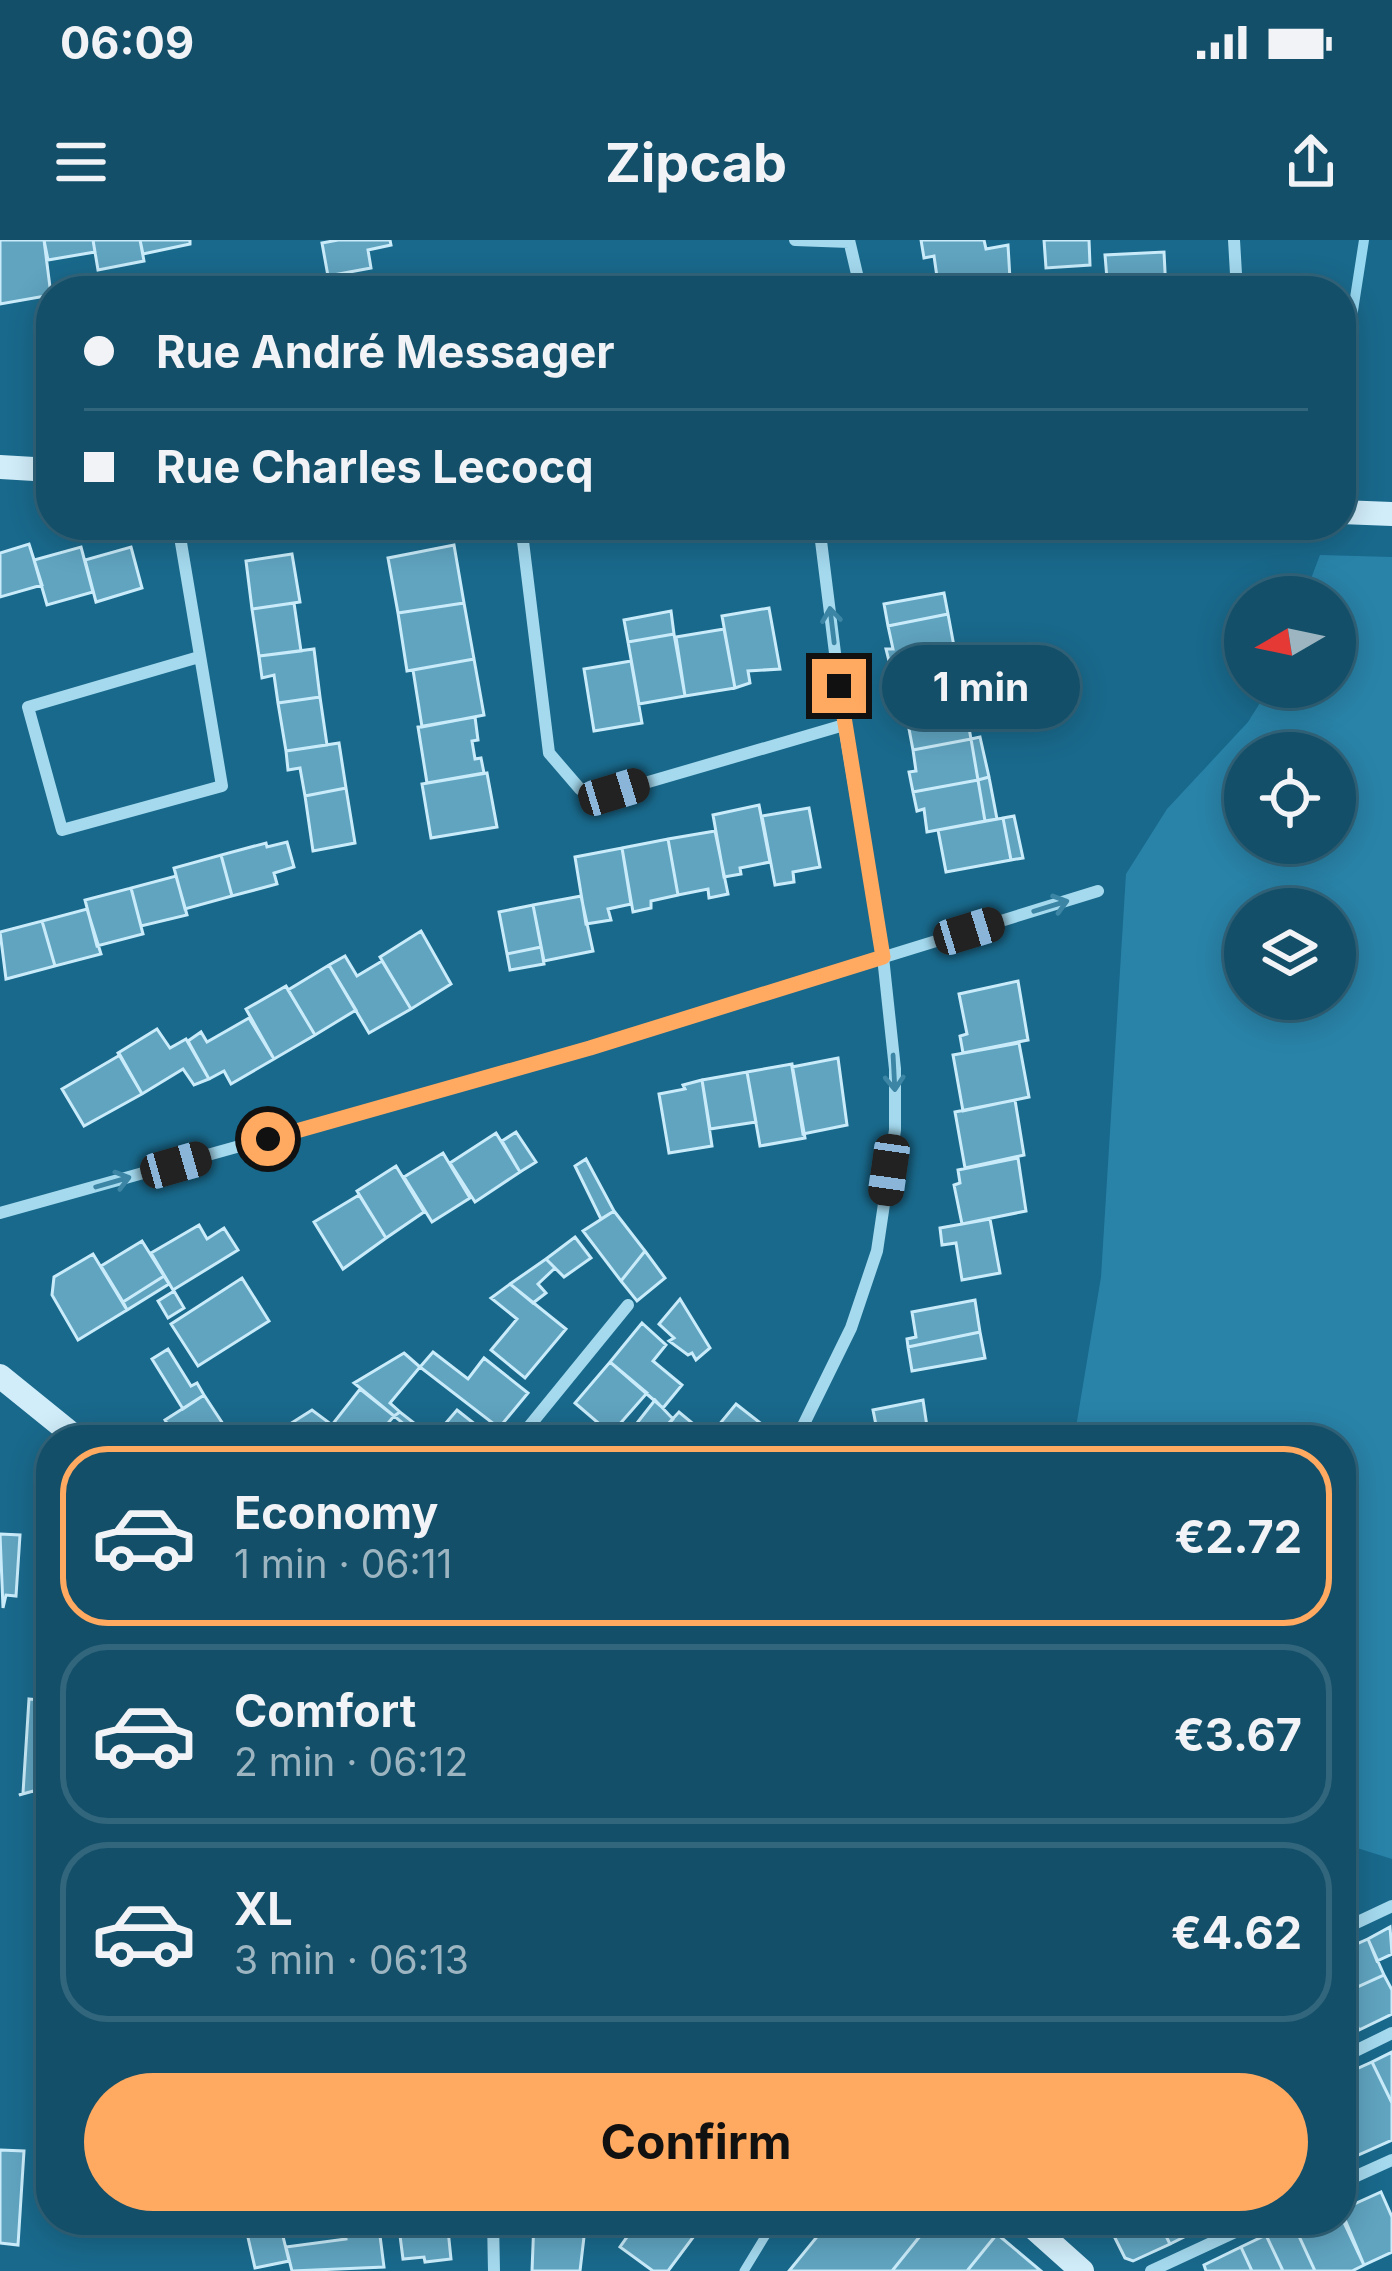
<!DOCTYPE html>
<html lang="en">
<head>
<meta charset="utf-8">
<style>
	body { margin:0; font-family:Inter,sans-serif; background:#205971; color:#f1f3f6; height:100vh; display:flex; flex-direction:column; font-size:45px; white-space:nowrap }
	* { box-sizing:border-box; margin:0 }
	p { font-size:39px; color:#9db5c0 }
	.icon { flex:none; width:66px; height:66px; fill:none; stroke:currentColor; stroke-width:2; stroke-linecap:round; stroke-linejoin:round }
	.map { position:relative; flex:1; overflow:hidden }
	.drawer { position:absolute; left:36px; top:1185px; width:1320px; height:810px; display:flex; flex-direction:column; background:#134f69; border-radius:48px; box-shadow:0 6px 30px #0003,0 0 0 3px #32667d }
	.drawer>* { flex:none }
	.top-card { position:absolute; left:36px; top:36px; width:1320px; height:264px; border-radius:48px; box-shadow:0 6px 30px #0003,0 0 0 3px #32667d; display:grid; align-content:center; height:264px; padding:0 48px; background:#134f69 }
	.needle { width:78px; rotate:261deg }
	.fabs { position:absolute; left:1224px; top:336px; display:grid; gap:24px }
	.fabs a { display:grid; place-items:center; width:132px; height:132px; border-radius:50%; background:#134f69; box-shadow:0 6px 30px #0003,0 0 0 3px #32667d; font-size:60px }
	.end { position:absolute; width:54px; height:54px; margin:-27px; border:15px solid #ffa961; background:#111; box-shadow:0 0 0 6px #111 }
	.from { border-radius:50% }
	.bubble { position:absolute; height:84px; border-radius:42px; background:#134f69; box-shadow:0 6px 30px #0003,0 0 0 3px #32667d; font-size:39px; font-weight:700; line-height:84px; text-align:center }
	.car { position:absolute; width:36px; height:72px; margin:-36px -18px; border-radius:15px; box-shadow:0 0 9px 3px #0007; background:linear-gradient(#222 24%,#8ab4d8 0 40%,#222 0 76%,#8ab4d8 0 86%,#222 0) }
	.top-card b { display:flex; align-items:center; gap:42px; height:114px; font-size:45px }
	.top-card b+b { border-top:3px solid #32667d }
	.top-card i { width:30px; height:30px; background:#f1f3f6 }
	ul { padding:21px 0 0; list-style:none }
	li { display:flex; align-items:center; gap:36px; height:180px; margin:0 24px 18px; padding:0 24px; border:6px solid #32667d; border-radius:48px }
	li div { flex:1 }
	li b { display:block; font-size:45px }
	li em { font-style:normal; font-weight:700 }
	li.active { border-color:#ffa961 }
	li>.icon { width:108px; height:108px; stroke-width:1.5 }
	.action { display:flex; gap:24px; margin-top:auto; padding:24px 48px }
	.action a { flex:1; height:138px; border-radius:72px; background:#ffa961; color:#111; font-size:48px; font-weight:700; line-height:138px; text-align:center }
	.status { display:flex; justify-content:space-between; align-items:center; height:84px; padding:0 60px; background:#134f69; direction:ltr }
	.status svg { height:33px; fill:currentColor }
	header { display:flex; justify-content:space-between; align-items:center; height:156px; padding:0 48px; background:#134f69; font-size:54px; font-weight:700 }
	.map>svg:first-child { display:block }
	.green { fill:#2983a8; fill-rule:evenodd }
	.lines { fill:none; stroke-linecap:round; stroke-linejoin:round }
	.stream { stroke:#97d7f0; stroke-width:10 }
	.building { fill:#60a4c0; stroke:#caecfa; stroke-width:3 }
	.lane { stroke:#a4d9ee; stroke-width:9 }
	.street { stroke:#a4d9ee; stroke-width:12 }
	.secondary { stroke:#d1edfa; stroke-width:24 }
	.oneway { stroke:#3c85a4 }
	.route { stroke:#ffa961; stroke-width:15 }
</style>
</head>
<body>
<div class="status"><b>06:09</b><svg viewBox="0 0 49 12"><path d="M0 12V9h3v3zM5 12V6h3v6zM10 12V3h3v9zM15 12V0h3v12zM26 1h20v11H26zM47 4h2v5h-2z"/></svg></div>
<header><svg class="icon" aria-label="menu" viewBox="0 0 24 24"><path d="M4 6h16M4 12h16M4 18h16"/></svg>Zipcab<svg class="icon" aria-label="share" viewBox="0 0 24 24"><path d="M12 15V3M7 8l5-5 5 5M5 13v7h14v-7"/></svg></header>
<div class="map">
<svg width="1392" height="2031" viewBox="0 0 1392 2031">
	<rect width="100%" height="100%" fill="#19698c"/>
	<path class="green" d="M 1320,315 L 1392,317 L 1392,1619 L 1341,1603 L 1341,1200 L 1070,1200 L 1075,1193 L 1101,1037 L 1126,634 L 1167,569 L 1248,482 L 1270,447 L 1335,447 L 1335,357 L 1304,357 ZM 1245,513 L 1335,513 L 1335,603 L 1245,603 ZM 1245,669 L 1335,669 L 1335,759 L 1245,759 Z"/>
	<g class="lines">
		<path class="stream" d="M 1341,122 L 1350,90 L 1364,0"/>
	</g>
	<path class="building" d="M 0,0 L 44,0 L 51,55 L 0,64 Z
		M 44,0 L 93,0 L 95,12 L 48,20 Z
		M 93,0 L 140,0 L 144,21 L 98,30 Z
		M 140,0 L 190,0 L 190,4 L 143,14 Z
		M 338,0 L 390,0 L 391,5 L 368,10 L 371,28 L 328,36 L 322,3 Z
		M 921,0 L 984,0 L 986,9 L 1008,5 L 1010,39 L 939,51 L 934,16 L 924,18 Z
		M 1044,0 L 1089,0 L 1090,25 L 1046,28 Z
		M 1164,12 L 1166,51 L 1108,51 L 1105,15 Z
		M 561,35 L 564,51 L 519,51 L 517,44 Z
		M 29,304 L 42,345 L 0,357 L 0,313 Z
		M 454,305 L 464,363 L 398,373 L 388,318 Z
		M 81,307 L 93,352 L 47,365 L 34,320 Z
		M 131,307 L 142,348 L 96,362 L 85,320 Z
		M 292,314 L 300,362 L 252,369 L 246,321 Z
		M 944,353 L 948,374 L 888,386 L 884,364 Z
		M 294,363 L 301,411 L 259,416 L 252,369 Z
		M 464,363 L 474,419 L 407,431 L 398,373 Z
		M 769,368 L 780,429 L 748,431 L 750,443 L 735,448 L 722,376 Z
		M 671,371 L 674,394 L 628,402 L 624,380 Z
		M 948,374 L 956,417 L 891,429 L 886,409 L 893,409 L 888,386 Z
		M 724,389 L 735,448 L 685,456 L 676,397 Z
		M 674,394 L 685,456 L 639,464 L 628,402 Z
		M 314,409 L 320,457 L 278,463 L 274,435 L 262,438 L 259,416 Z
		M 967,415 L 975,454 L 963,456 L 956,417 Z
		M 956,417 L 963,456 L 905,468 L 891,429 Z
		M 474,419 L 484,475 L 422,487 L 413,430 Z
		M 631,421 L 642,483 L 594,491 L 584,429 Z
		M 968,456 L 973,477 L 967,477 L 971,499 L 913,510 L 905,468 Z
		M 320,457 L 327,505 L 286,511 L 278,463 Z
		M 475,477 L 478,500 L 472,501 L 475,519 L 481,518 L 484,533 L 427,543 L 418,487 Z
		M 980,497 L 989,537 L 978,540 L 971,499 Z
		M 971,499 L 978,540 L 913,552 L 909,532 L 916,531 L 913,510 Z
		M 339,503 L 346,548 L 305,556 L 300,528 L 288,530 L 286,511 Z
		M 487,533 L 497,587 L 431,598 L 422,544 Z
		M 989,537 L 997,579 L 985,581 L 978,540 Z
		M 978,540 L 985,581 L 927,592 L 924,569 L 917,571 L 913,552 Z
		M 346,548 L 355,603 L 313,611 L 305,556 Z
		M 759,565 L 770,622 L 740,628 L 741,634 L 724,637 L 713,575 Z
		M 809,568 L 820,627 L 793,632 L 794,642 L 775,645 L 762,576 Z
		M 1014,576 L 1023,618 L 1011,620 L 1003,578 Z
		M 1003,578 L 1011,620 L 946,632 L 938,590 Z
		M 715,591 L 728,654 L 709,658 L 708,649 L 678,655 L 668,599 Z
		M 668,599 L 678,655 L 651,661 L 651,668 L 633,672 L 622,608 Z
		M 287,602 L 294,627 L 274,633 L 277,644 L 232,656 L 221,615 L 266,603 L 267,607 Z
		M 622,608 L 631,664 L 608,669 L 611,680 L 586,684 L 575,617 Z
		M 221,615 L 232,656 L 185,669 L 174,628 Z
		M 176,636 L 187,675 L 141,686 L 131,648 Z
		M 131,648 L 143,694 L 97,706 L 85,660 Z
		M 581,656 L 593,711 L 544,721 L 533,665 Z
		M 533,665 L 541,707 L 507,714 L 499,672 Z
		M 87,669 L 101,714 L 55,726 L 42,681 Z
		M 42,681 L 55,726 L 6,739 L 0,692 Z
		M 421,691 L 451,744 L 411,769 L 380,717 Z
		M 541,707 L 544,724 L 510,730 L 507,714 Z
		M 345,716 L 357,736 L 382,721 L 411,769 L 369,793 L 329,725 Z
		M 329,725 L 356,770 L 315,795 L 288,750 Z
		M 1018,741 L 1028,800 L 963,813 L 960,796 L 967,794 L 959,754 Z
		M 286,746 L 315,795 L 274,819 L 246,769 Z
		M 249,778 L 274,819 L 231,844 L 224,831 L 209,839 L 188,801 L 201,792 L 207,802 Z
		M 157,789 L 170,808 L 186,799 L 209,839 L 194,845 L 183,829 L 142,854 L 118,813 Z
		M 1019,803 L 1029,857 L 963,871 L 953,815 Z
		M 120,815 L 142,854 L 84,886 L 62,849 Z
		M 838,818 L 847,885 L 803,894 L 792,827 Z
		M 792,824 L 805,898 L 760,906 L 747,832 Z
		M 747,832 L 756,882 L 710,889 L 702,840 Z
		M 702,840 L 712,906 L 669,913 L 659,854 L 685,849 L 683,845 Z
		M 1015,860 L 1024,915 L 965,928 L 955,872 Z
		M 516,892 L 536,922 L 520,932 L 502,901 Z
		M 496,893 L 520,932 L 475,962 L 450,923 Z
		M 443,913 L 470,958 L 432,982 L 404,937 Z
		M 1018,918 L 1026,971 L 962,984 L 954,945 L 960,943 L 958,930 Z
		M 586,919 L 614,971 L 601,979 L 575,926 Z
		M 396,926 L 424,972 L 386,998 L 357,951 Z
		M 359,955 L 386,998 L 343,1029 L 314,982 Z
		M 614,971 L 645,1011 L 621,1041 L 583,991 Z
		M 990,979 L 1000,1033 L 962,1040 L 956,1003 L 942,1005 L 940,988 Z
		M 199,985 L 207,999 L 224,988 L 238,1010 L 173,1050 L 151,1013 Z
		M 575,997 L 591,1018 L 564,1037 L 546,1019 Z
		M 142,1001 L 164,1036 L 123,1062 L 101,1026 Z
		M 645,1011 L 665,1038 L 637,1061 L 621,1041 Z
		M 93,1014 L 127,1070 L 78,1100 L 52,1055 L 54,1037 Z
		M 546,1019 L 555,1028 L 538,1044 L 546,1053 L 533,1063 L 510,1044 Z
		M 164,1036 L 169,1044 L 127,1070 L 123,1062 Z
		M 242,1038 L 269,1081 L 198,1126 L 171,1084 Z
		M 510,1044 L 566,1089 L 525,1138 L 491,1110 L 517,1079 L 491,1058 Z
		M 174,1051 L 184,1068 L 168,1078 L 158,1061 Z
		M 680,1059 L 710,1108 L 696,1120 L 692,1113 L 688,1115 L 669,1101 L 674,1098 L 659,1084 Z
		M 975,1060 L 980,1092 L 908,1107 L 907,1099 L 916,1097 L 912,1072 Z
		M 642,1083 L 666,1105 L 653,1121 L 682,1145 L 663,1168 L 610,1122 Z
		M 980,1092 L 985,1118 L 912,1131 L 908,1107 Z
		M 168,1109 L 191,1146 L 197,1143 L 204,1155 L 183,1169 L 152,1119 Z
		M 433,1112 L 468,1139 L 484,1118 L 528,1153 L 499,1188 L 420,1127 Z
		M 404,1113 L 420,1127 L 390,1163 L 400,1172 L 394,1176 L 354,1143 Z
		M 610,1122 L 647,1153 L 611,1194 L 575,1163 Z
		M 360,1149 L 394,1176 L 374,1200 L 317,1200 L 293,1182 L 312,1170 L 332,1185 Z
		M 204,1155 L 231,1196 L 242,1191 L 248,1200 L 177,1200 L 165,1180 Z
		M 655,1160 L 673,1179 L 657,1198 L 637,1183 Z
		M 923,1160 L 929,1200 L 879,1200 L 873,1170 Z
		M 736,1164 L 773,1193 L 768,1200 L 684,1200 L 666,1186 L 679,1172 L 709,1197 Z
		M 457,1170 L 490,1196 L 487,1200 L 423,1200 L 394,1176 L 400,1172 L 433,1198 Z
		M 0,1294 L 20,1295 L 16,1356 L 6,1355 L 3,1368 Z
		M 29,1459 L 51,1461 L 51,1576 L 35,1575 L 37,1550 L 19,1555 L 23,1553 Z
		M 1390,1687 L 1392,1714 L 1377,1721 L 1368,1699 Z
		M 1368,1699 L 1384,1735 L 1342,1754 L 1341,1711 Z
		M 1384,1735 L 1392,1750 L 1392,1774 L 1359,1790 L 1342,1754 Z
		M 1341,1751 L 1359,1790 L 1341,1798 Z
		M 1392,1812 L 1392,1863 L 1372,1822 Z
		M 1372,1822 L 1392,1863 L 1392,1900 L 1356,1916 L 1341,1885 L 1341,1836 Z
		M 0,1910 L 24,1911 L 18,2005 L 0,2003 Z
		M 1381,1952 L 1392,1977 L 1392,2012 L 1364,2025 L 1341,1970 Z
		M 1341,1976 L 1364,2025 L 1352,2031 L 1315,2031 L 1293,1983 L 1341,1980 Z
		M 244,1980 L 279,1980 L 289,2021 L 255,2028 Z
		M 378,1980 L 384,2027 L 292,2031 L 286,2007 L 346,1999 L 343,1983 Z
		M 398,1980 L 447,1980 L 451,2019 L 425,2022 L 424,2017 L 403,2019 Z
		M 534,1980 L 586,1980 L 580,2031 L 532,2031 Z
		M 639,1980 L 706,1980 L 668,2031 L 653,2031 L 620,2007 Z
		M 817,1980 L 933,1980 L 892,2031 L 789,2031 L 825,1987 Z
		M 933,1980 L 979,1980 L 997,1994 L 967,2031 L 892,2031 Z
		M 1106,1980 L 1158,1980 L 1170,2004 L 1133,2021 L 1125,2018 Z
		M 1158,1980 L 1218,1980 L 1170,2004 Z
		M 1293,1983 L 1315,2031 L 1283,2031 L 1266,1995 Z
		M 997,1994 L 1041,2031 L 967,2031 Z
		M 1266,1995 L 1283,2031 L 1252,2031 L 1241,2007 Z
		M 1241,2007 L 1252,2031 L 1206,2031 L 1204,2025 Z"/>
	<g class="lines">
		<path class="lane" d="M 744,2031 L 775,1980"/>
		<path class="street" d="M 795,0 L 849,2
			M 849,0 L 861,51
			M 1234,0 L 1237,51
			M 178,285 L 222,546 L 62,590 L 28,467 L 199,417
			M 521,285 L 549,513 L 580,549 L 614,552 L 844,485
			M 0,973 L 590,808 L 1098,651
			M 518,1200 L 628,1065
			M 796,1200 L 851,1088 L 877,1011 L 895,890 L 895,829 L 883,717 L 844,485 L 819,285
			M 1341,1690 L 1392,1666
			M 1341,1818 L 1392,1793
			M 1341,1943 L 1392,1920
			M 493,1980 L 494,2031
			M 1151,2031 L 1261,1980"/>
		<path class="secondary" d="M 0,227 L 51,230
			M 1341,272 L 1392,274
			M 0,1136 L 79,1200
			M 1025,1980 L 1082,2031"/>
	</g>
	<defs><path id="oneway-shaft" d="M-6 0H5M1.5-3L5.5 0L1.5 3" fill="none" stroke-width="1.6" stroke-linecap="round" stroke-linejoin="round" transform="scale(3)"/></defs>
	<g class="oneway">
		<use href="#oneway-shaft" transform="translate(832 385) rotate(-97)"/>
		<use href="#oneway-shaft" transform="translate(1051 666) rotate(-17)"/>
		<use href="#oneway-shaft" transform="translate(894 833) rotate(87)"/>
		<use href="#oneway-shaft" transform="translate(113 942) rotate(-16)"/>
	</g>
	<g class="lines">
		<path class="route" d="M 268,899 L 590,808 L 883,717 L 839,446"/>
	</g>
</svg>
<div class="fabs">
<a><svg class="needle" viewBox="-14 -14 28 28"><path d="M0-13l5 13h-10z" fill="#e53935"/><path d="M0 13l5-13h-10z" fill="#9db5c0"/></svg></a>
<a><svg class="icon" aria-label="locate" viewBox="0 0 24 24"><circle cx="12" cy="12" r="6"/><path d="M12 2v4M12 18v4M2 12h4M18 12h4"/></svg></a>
<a><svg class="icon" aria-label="layers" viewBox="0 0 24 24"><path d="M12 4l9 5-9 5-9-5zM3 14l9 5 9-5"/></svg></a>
</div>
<i class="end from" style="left:268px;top:899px"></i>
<i class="end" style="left:839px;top:446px"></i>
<div class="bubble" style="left:882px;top:405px;width:198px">1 min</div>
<i class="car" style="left:614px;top:552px;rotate:73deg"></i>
<i class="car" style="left:969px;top:691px;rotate:73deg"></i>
<i class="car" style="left:176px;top:925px;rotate:74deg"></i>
<i class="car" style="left:889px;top:930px;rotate:188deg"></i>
<div class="top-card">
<b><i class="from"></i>Rue André Messager</b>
<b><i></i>Rue Charles Lecocq</b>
</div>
<section class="drawer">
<ul>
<li class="active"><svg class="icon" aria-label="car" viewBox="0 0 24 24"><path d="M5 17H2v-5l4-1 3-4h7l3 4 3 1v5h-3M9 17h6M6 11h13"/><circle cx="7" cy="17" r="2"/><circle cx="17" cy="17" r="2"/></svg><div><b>Economy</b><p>1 min · 06:11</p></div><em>€2.72</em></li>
<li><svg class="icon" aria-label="car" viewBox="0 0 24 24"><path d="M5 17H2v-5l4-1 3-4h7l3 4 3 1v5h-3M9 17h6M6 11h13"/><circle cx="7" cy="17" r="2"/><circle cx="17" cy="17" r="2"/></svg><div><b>Comfort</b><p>2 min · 06:12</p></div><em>€3.67</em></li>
<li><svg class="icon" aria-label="car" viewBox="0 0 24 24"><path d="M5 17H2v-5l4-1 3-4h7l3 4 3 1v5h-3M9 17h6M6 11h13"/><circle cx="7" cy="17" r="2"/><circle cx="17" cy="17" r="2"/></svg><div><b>XL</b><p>3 min · 06:13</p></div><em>€4.62</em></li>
</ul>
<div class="action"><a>Confirm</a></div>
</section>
</div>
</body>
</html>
